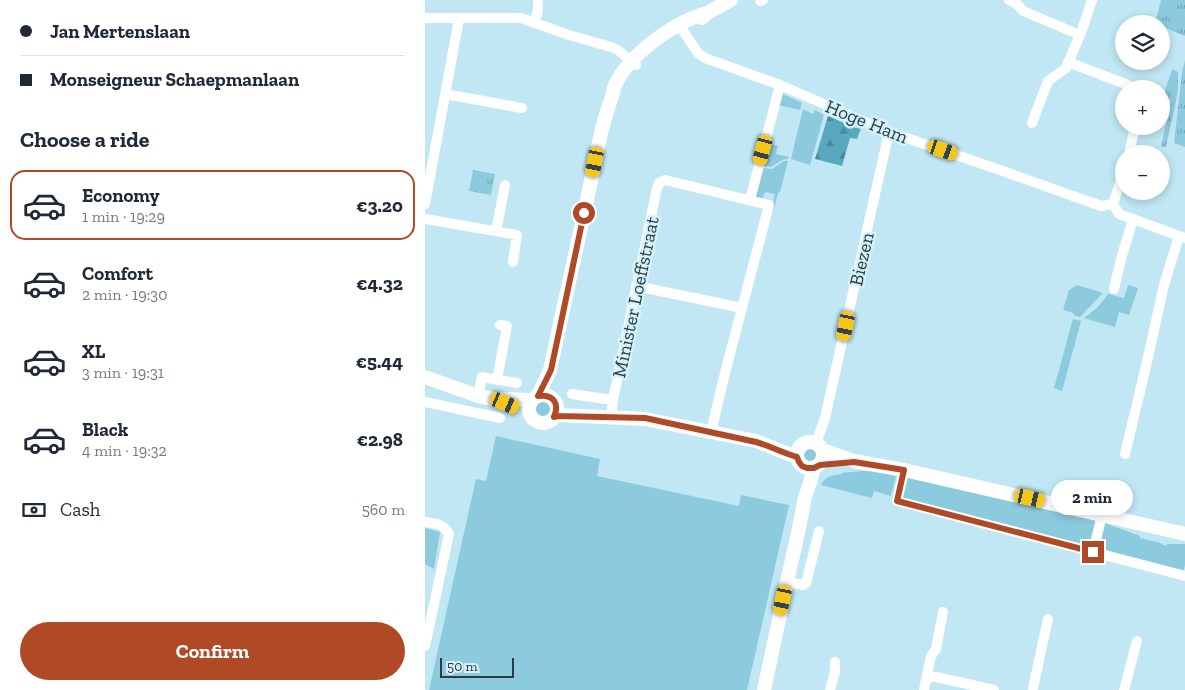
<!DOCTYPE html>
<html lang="en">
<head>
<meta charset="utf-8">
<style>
	body { margin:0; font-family:"Zilla Slab",serif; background:#f6f6f7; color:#1f2937; height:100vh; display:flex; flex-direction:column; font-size:19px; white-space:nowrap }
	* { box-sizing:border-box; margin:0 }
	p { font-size:16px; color:#747a83 }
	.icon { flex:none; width:28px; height:28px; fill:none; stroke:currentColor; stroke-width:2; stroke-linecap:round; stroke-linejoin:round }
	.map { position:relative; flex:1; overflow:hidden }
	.panel { display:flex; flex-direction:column; background:#fff; width:425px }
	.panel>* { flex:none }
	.guide { display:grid; align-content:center; height:110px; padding:0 20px; background:#fff }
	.tools { position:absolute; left:690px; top:15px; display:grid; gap:10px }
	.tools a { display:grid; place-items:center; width:55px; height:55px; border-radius:50%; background:#fff; box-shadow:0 2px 8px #0003; font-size:25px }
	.scale { position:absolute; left:15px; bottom:12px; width:74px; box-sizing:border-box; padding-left:5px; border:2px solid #2d3c41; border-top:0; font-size:14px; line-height:18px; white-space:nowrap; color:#2d3c41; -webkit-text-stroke:4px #d4f2fc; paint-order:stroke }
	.end { position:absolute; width:22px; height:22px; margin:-11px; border:6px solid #b04925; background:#fff; box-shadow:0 0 0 2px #fff }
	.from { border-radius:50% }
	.bubble { position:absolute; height:35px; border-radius:18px; background:#fff; box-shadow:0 2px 8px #0003; font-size:16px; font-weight:700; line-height:35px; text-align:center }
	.car { position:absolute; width:15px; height:30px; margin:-15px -8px; border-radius:6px; box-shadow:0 0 4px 1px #0007; background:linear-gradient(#f5c518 24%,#345 0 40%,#f5c518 0 76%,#345 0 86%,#f5c518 0) }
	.guide b { display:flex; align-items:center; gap:18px; height:48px; font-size:19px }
	.guide b+b { border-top:1px solid #e0e1e3 }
	.guide i { width:12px; height:12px; background:#1f2937 }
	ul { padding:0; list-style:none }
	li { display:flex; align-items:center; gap:15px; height:70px; margin:0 10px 8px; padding:0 10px; border:2px solid transparent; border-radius:15px }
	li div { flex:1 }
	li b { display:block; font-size:19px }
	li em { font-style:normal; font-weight:700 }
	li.selected { border-color:#b04925 }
	li>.icon { width:45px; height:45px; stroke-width:1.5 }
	h2 { padding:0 20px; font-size:22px; line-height:60px }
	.pay { display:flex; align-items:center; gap:12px; height:55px; padding:0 20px; font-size:19px }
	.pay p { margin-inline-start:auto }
	.primary-button { display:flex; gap:10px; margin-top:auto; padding:10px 20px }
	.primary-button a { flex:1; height:58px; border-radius:30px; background:#b04925; color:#fff; font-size:20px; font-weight:700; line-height:58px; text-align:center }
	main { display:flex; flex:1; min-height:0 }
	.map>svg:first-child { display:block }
	.grass { fill:#8ccadd }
	.forest { fill:url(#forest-firs) }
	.park { fill:url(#park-tufts) }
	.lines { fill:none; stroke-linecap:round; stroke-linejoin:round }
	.street { stroke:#fff; stroke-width:10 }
	.secondary { stroke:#fff; stroke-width:14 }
	.route { stroke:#b04925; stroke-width:6 }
	.labels { text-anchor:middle; stroke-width:5; stroke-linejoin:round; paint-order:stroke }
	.street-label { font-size:19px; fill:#2d3c41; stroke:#d4f2fc }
</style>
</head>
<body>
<main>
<section class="panel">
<div class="guide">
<b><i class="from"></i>Jan Mertenslaan</b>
<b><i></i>Monseigneur Schaepmanlaan</b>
</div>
<h2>Choose a ride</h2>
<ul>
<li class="selected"><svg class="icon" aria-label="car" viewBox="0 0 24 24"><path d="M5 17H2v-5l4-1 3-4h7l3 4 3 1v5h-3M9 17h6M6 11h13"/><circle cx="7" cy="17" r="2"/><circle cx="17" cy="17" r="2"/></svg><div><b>Economy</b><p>1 min · 19:29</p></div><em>€3.20</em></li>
<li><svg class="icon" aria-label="car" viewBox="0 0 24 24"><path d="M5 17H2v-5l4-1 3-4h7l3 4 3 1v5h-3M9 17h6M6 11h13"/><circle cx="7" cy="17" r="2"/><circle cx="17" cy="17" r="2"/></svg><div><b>Comfort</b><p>2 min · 19:30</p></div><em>€4.32</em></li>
<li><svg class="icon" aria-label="car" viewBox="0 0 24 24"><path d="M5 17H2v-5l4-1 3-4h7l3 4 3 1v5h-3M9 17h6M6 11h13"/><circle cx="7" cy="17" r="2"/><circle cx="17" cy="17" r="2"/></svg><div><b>XL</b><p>3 min · 19:31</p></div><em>€5.44</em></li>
<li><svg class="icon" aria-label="car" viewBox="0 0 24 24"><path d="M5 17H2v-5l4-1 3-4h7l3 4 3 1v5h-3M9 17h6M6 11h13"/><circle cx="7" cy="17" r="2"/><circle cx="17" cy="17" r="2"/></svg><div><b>Black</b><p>4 min · 19:32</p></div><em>€2.98</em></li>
</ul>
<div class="pay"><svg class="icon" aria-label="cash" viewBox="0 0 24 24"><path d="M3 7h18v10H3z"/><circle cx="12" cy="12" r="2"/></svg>Cash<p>560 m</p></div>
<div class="primary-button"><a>Confirm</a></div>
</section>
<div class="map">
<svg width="760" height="690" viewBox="0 0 760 690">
	<defs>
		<pattern id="forest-firs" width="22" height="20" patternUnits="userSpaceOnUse" patternTransform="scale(1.25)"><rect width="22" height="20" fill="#59a8bf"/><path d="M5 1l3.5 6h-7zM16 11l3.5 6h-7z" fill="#4a8a9d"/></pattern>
		<pattern id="park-tufts" width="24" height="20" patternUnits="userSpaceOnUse" patternTransform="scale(1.25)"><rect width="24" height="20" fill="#8ccadd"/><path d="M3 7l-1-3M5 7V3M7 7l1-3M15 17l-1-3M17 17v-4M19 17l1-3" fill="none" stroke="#73a5b5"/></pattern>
	</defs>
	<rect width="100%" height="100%" fill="#c0e7f3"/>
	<path class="grass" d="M 358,94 L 377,103 L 375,110 L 353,105 L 356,97 Z
		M 378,109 L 388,114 L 390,110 L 399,115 L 385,165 L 366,159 Z
		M 344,144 L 353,146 L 351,154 L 364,157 L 363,159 C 354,159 351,166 345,167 C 344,167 338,166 337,166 Z
		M 359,161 L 363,161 L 355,192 L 353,193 L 349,209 L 347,208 L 350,194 L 340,192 L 337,200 L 330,197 L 336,168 L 347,169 Z
		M 652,285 L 678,293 L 655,317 L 649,315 L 648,313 L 638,310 L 644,290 Z
		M 703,285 L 713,288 L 704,315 L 694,312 L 690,327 L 659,318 L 673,307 L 683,294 L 699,298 Z
		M 648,319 L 656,321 L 637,391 L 629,388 Z
		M110 409a8 8 0 1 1 16 0a8 8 0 1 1-16 0Z
		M 71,436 L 175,459 L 172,476 L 314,506 L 316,495 L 364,505 L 322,690 L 4,690 L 51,479 L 61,481 Z
		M379 456a7 7 0 1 1 14 0a7 7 0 1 1-14 0Z
		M 437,471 L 456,472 L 471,476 L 466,496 L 449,491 L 447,498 L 396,485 C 400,476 408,475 417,474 L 417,473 Z
		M 483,478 L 485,478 L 672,520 L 665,546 L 663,547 L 478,498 Z
		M 680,523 L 715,536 L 715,538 L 736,543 L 736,544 L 741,546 L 742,544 L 760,544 L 760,565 L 758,572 L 674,549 L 674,548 Z
		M 0,528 L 15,532 L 9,569 L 0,564 Z"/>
	<path class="forest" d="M 403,116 L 431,128 L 434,127 L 436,128 L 432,139 L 425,138 L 417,166 L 390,159 Z"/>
	<path class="park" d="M 736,0 L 760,0 L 760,36 L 736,26 L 736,24 L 730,24 Z
		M 760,60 L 760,147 L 749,143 L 757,73 Z
		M 747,69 L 753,72 L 753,91 L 741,147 L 736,147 L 746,100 L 738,97 Z
		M 48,170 L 70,174 L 66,195 L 44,191 Z"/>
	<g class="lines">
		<path class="street" d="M 584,0 L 593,5 L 598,11 L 655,35
			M 335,1 L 338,0
			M 0,18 L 96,18 L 144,35 L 186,47 L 193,50 L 211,65
			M 109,23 L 113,10 L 113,0
			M 254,25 L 273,53 L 280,58 L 355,85 L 464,132 L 575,170 L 676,206 L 688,204
			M 643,62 L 703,85 L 707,89
			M 20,94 L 97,108
			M 607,123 L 623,81 L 641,68 L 657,30 L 667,0
			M 704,154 L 710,126
			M 325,200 L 355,85
			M 0,204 L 34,19
			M 688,204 L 694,214 L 760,238
			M 688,204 L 699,171
			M 0,219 L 92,235 L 88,262
			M 71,231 L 80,185
			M 211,286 L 317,308
			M 689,289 L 696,259 L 708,219
			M 72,380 L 82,326 L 75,325
			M 147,394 L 188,400
			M 53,396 L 57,377 L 92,383
			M 0,402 L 75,418
			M 186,417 L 188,400 L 232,188 L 234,183 L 240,180 L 344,205 L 301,369 L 286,432
			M 391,443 L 400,418 L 464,132
			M 700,454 L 722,362 L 739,285 L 754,236
			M 479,470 L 472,501 L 760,576
			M 0,522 C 11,524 18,523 24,534 L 0,646
			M 668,552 L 677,515
			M 362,582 L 378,585 L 381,583 L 394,531
			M 502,675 L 506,656 L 511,649 L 518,612
			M 608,688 L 623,619
			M 405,690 L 410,672 L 410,662
			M 499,690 L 502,675 L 569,690
			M 699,690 L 712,641"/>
		<path class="secondary" d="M 277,18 L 282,13 L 306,0
			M 0,377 L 53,396 L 69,399 L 107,400
			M104 409a14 14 0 1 1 28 0a14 14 0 1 1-28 0Z
			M 113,396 L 125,370 C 139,307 152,244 166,181 C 172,153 176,125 187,97 C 188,92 189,87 191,83 C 206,53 251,21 282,13
			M 129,417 L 133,415 L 220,419 L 331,441 C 345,446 358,453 372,457
			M372 455a13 13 0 1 1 26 0a13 13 0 1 1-26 0Z
			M 398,450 L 429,461 L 479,470 L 760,534
			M 339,690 L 362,582 L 373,533 L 380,497 L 385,483 L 389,468"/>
	</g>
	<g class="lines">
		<path class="route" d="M 159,213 L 126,370 L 113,396 C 128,394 135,403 129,417 L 133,416 L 220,418 L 331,442 C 345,446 358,453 372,457 L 374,462 L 377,466 L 382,468 L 389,468 L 395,465 L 429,462 L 479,470 L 472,501 L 668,552"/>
	</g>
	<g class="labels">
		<g class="street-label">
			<text transform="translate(442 121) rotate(22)" y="7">Hoge Ham</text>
			<text transform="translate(436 259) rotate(-77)" y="7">Biezen</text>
			<text transform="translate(210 297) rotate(-78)" y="7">Minister Loeffstraat</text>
		</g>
	</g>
</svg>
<div class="tools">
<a><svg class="icon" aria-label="layers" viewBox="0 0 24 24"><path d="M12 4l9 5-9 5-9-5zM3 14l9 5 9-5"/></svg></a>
<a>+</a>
<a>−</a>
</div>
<div class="scale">50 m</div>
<i class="end from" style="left:159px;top:213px"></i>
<i class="end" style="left:668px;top:552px"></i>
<div class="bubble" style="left:626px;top:480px;width:82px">2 min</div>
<i class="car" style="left:338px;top:150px;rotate:195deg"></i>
<i class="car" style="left:518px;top:150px;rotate:109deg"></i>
<i class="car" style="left:170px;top:162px;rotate:191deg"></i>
<i class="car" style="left:421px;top:326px;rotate:192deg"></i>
<i class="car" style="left:80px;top:403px;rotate:113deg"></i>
<i class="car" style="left:605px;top:498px;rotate:103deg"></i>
<i class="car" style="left:358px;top:600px;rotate:192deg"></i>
</div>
</main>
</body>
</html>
